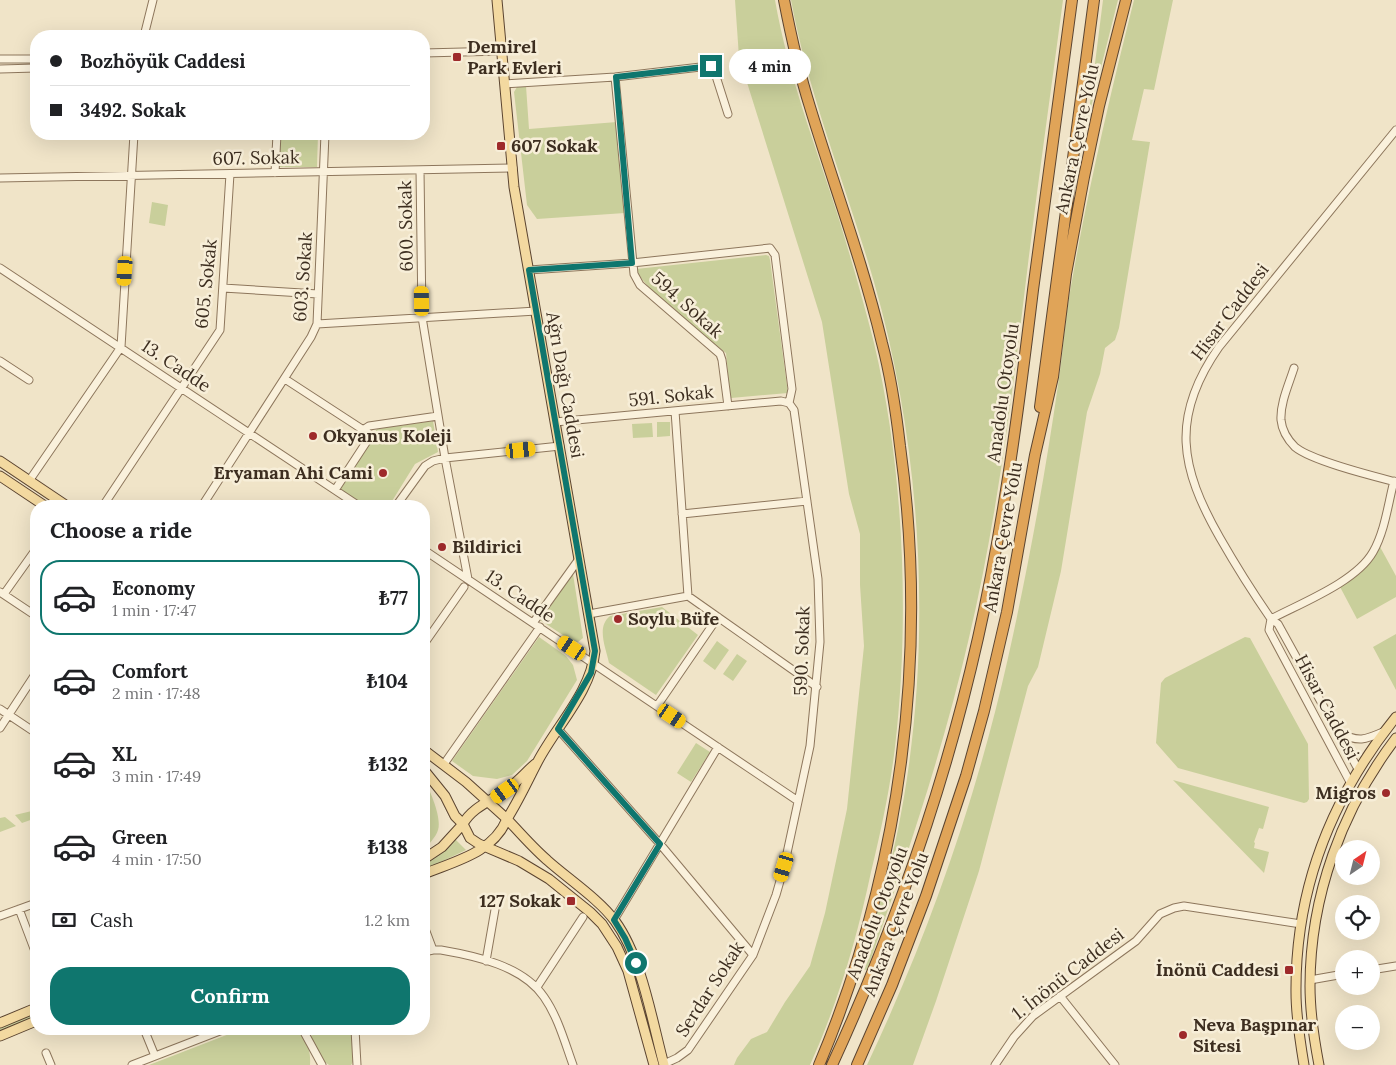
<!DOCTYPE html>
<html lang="en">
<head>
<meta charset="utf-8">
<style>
	body { margin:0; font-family:Lora,serif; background:#f6f6f6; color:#202124; height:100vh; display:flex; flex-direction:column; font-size:19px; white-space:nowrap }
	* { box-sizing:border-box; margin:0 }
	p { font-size:16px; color:#757577 }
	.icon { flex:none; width:28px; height:28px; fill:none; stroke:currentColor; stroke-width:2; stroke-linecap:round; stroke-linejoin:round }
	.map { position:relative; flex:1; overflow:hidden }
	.drawer { position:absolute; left:30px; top:500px; width:400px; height:535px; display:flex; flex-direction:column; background:#fff; border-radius:20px; box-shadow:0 5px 20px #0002 }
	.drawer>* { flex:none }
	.hud { position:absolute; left:30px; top:30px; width:400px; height:110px; border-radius:20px; box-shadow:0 5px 20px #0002; display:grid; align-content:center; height:110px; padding:0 20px; background:#fff }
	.needle { width:32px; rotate:35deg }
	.tools { position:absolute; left:1335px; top:840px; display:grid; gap:10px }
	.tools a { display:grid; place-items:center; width:45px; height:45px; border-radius:50%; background:#fff; box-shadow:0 5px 20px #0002; font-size:25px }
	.end { position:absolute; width:22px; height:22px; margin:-11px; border:6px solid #0f766e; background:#fff; box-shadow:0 0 0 2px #fff }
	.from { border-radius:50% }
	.bubble { position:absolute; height:35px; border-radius:18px; background:#fff; box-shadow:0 5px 20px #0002; font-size:16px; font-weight:700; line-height:35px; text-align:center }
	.car { position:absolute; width:15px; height:30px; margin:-15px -8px; border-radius:6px; box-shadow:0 0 4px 1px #0007; background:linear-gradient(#f5c518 24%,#345 0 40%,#f5c518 0 76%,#345 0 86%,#f5c518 0) }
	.hud b { display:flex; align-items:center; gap:18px; height:48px; font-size:19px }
	.hud b+b { border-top:1px solid #e0e0e0 }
	.hud i { width:12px; height:12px; background:#202124 }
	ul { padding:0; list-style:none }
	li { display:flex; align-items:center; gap:15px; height:75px; margin:0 10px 8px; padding:0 10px; border:2px solid transparent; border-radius:20px }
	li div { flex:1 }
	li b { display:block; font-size:19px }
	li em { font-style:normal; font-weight:700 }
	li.active { border-color:#0f766e }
	li>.icon { width:45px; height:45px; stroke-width:1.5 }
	h2 { padding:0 20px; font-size:22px; line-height:60px }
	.pay { display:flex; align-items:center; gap:12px; height:55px; padding:0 20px; font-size:19px }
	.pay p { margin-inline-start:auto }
	.cta { display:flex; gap:10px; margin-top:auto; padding:10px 20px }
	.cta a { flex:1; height:58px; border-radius:20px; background:#0f766e; color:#fff; font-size:20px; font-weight:700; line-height:58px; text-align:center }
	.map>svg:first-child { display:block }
	.green { fill:#c9cf9b }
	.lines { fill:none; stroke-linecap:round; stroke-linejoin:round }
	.minor-casing { stroke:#8d765c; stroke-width:9 }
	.major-casing { stroke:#5b4430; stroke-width:11 }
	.highway-casing { stroke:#5b4430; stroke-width:12 }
	.minor { stroke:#faf1dc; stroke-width:7 }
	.major { stroke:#f3d9a0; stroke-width:9 }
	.highway { stroke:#e0a458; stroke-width:10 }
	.route { stroke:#0f766e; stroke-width:6 }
	.poi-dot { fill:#9e2a2b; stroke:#f7eed8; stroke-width:2 }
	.labels { text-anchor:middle; stroke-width:5; stroke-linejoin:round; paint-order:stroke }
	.poi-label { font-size:18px; font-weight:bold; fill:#3d2e20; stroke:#f7eed8; text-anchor:start }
	.street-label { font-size:18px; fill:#3d2e20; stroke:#f7eed8 }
</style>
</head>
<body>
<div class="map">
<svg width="1396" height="1065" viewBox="0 0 1396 1065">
	<rect width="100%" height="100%" fill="#f0e4c8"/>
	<path class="green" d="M 735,0 L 775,0 C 788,75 815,144 838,216 C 851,258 863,300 874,343 C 904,470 910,618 895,747 C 890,789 881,831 871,872 C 857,938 838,1003 810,1065 L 734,1065 L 737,1058 L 751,1039 L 767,1032 L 785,1002 L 810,966 L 825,913 L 847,809 L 864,646 L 860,585 L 860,534 L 849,494 L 822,322 L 739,57 Z
		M 791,0 L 1063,0 C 1051,91 1038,181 1027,272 C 1012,396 997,520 968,642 C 942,754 905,862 867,970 L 860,969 C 874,924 887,880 897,834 C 934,657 924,456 874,282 C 847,188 809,97 791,0 Z
		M 1103,0 L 1118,0 L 1088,119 Z
		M 1134,0 L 1173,0 L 1154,90 L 1144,89 L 1132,140 L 1150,142 L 1119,328 L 1115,340 L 1105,348 L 1100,374 L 1087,412 L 1061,571 L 1038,667 L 1028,686 L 979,871 L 936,1001 L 913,1065 L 867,1065 C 928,936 977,797 1008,658 C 1028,568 1045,476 1058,385 C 1063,353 1065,319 1071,286 C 1088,190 1110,95 1134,0 Z
		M 526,86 L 529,129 L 617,122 L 625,213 L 537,219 L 527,205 L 514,92 L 517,87 Z
		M 280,134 L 318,134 L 317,167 L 278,167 Z
		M 152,202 L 168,205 L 165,226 L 149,223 Z
		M 766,255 L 769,256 L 770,260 L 788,393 L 731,398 L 730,395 L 726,353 C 704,335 645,292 636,269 Z
		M 433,421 L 438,452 L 415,464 L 389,506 L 365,506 L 339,488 L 377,429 Z
		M 657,422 L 670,422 L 670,436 L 657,437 Z
		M 652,423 L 653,437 L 633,438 L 632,424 Z
		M 1379,545 L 1396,576 L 1396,597 L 1357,619 L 1339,585 Z
		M 573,574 L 583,638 L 578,642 L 572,641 L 540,620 Z
		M 662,607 L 698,635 L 656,695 L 609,663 C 606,648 596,627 610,616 Z
		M 1396,634 L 1396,690 L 1373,647 Z
		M 539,637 L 566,656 L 573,665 L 577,680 L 527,761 L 512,775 L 497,779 L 473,776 L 452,761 Z
		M 1245,637 L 1250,638 L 1308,744 L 1309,799 L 1307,802 L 1304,803 L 1178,768 L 1156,743 L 1161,683 L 1165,678 Z
		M 717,641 L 729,650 L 715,670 L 703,661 Z
		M 737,654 L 747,661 L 733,681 L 723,674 Z
		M 696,743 L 710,752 L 691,782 L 677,773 Z
		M 424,779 C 430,791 442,817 438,830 C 436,837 428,845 424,850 Z
		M 1173,780 L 1269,807 L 1263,829 L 1259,828 L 1254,842 L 1255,843 L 1254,848 L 1269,852 L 1264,873 Z
		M 36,810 L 36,818 L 22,823 L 15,815 Z
		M 5,817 L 16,826 L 0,832 L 0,818 Z
		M 455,839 L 466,850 L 424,870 L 424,865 L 437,856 Z
		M 36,1013 L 36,1017 L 0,1032 L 0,1028 Z
		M 242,1029 L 294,1029 C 307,1039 311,1049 310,1065 L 149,1065 Z
		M 327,1029 L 352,1029 L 353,1062 L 351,1065 L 329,1065 L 321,1059 L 308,1037 Z"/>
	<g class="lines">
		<defs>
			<path id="minor" d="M 144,36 L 153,0
				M 424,53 L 502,51
				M 0,59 L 36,59
				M 0,69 L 36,68
				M 615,77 L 634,274 L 640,285 L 720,354 L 722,360 L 728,406
				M 505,84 L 615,77 L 709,66 L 714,70 L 728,114
				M 420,170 L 422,317 L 445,458 L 468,579
				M 275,173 L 277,134
				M 0,178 L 513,168
				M 0,268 L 359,506
				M 529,270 L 632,263 L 770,248 L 775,255 L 792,389 L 789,403
				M 223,288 L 318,294
				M 317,324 L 536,311
				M 0,361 L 29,380
				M 1294,368 C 1289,384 1280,403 1281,420 C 1282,430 1288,440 1295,447 C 1312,461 1373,476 1396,482
				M 285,379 L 371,435 L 335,490
				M 675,411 L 688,596
				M 555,422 L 781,401 L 789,403
				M 363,430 L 369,426 L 438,416
				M 29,481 L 121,347 L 134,134
				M 205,502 L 212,506
				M 103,506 L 220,330 L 230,174
				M 202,506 L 311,337 L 317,324 L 325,134
				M 396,506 L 425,466 L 433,461 L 445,458 L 560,446
				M 682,514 L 807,501
				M 424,550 L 798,801
				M 0,592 L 36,616
				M 4,594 L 36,549
				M 589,614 L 688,596 L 817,687
				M 1271,619 C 1301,603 1356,582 1373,552 C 1385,531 1388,504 1394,481
				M 1271,619 L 1269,630 L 1350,782
				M 533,623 L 579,559
				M 424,644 L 464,587
				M 657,706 L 718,617
				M 0,709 L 36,733
				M 0,728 L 36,673
				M 558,729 L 660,844 L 753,955
				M 1339,732 C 1358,743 1365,740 1385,731
				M 444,764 L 540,627
				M 1358,769 L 1278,624 L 1271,619 C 1253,593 1236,566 1220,538 C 1180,468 1170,417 1219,347 L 1396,130
				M 19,909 L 36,954
				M 0,916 L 36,903
				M 614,920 L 718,747
				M 424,926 L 433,950
				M 424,952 L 433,950 L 441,950 C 476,956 523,966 544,997 C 558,1017 565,1043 573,1065
				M 486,961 L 497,898
				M 1371,970 L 1396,966
				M 1310,980 L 1344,974
				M 537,987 L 583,917
				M 1060,996 L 1115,1065
				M 144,1029 L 155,1056
				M 299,1029 L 304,1032 L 322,1065
				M 355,1029 L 357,1065
				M 304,1032 L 312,1029
				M 46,1053 L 51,1065
				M 664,1064 L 677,1058 L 688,1050 L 753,955 L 776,895 L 784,867 L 810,746 L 820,642 L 818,579 L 794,410 L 789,403
				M 132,1065 L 225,1029
				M 995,1065 L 1014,1037 L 1033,1016 L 1136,941 L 1160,914 L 1174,908 L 1184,906 L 1301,924"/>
			<path id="major" d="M 497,0 L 514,187 L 595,651 C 591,692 557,725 538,761 C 528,780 519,800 507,819 C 520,833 533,848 547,860 C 567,878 600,900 615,921 C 642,958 652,1021 664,1065
				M 0,461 L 67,506
				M 0,476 L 45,506
				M 424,750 L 466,782 L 507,819 C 493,853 455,861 424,874
				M 535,764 C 526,772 518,781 509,788 C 493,800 472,807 463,824 L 470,838 L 479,844 L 519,861 L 549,879 L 590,912 L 602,924 L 617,947 L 628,971 L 654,1065
				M 424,770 L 445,796 L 455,816 L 463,824 L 442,847 L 424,859
				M 0,1023 L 36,1008
				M 0,1036 L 36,1021
				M 1304,1065 C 1300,1041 1296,1017 1296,993 C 1295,888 1331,798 1396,717
				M 1319,1065 C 1314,1039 1310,1012 1310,986 C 1310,896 1342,809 1396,738"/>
			<path id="highway" d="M 784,0 C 791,36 799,72 810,107 C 834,186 863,263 882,343 C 891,377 896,411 900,446 C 929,655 901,871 819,1065
				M 1040,407 L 1094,0
				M 832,1065 C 895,928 945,785 978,638 C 1004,523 1019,406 1033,290 C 1046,193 1059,97 1072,0
				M 857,1065 L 892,985 L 926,896 L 966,776 L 984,711 L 1007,612 L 1035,455 L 1053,377 L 1066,274 L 1084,177 L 1099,106 L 1126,0"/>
		</defs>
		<use href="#minor" class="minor-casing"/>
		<use href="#major" class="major-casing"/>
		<use href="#highway" class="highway-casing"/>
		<use href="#minor" class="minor"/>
		<use href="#major" class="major"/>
		<use href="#highway" class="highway"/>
	</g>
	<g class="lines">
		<path class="route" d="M 636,963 L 625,938 L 614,920 L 660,844 L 558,729 L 591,673 L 595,651 L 529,270 L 632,263 L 616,77 L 711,66"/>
	</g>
	<g class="poi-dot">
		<rect x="452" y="52" width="10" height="10" rx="2.5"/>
		<rect x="496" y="141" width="10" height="10" rx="2.5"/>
		<circle cx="313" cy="436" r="5"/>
		<circle cx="383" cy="473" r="5"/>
		<circle cx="442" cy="547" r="5"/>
		<circle cx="618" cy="619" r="5"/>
		<circle cx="1386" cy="793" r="5"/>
		<rect x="566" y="896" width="10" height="10" rx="2.5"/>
		<rect x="1284" y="965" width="10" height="10" rx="2.5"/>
		<circle cx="1183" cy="1035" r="5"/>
	</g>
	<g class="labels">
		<g class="poi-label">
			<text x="467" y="53">Demirel<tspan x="467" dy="21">Park Evleri</tspan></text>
			<text x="511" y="152">607 Sokak</text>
			<text x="323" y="442">Okyanus Koleji</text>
			<text x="373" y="479" text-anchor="end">Eryaman Ahi Cami</text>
			<text x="452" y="553">Bildirici</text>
			<text x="628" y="625">Soylu Büfe</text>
			<text x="1376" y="799" text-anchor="end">Migros</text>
			<text x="561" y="907" text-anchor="end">127 Sokak</text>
			<text x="1279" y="976" text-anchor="end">İnönü Caddesi</text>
			<text x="1193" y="1031">Neva Başpınar<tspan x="1193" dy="21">Sitesi</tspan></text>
		</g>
		<g class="street-label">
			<text transform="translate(1077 139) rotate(-78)" y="6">Ankara Çevre Yolu</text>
			<text transform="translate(256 158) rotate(-1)" y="6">607. Sokak</text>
			<text transform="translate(406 226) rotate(-91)" y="6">600. Sokak</text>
			<text transform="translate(303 277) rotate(-86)" y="6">603. Sokak</text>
			<text transform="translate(206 284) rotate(-84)" y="6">605. Sokak</text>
			<text transform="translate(687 305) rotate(42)" y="6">594. Sokak</text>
			<text transform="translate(1230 312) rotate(-53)" y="6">Hisar Caddesi</text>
			<text transform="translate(176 366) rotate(34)" y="6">13. Cadde</text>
			<text transform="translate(565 385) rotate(80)" y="6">Ağrı Dağı Caddesi</text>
			<text transform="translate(1003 393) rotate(-82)" y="6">Anadolu Otoyolu</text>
			<text transform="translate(671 396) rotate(-6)" y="6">591. Sokak</text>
			<text transform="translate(1003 537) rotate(-80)" y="6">Ankara Çevre Yolu</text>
			<text transform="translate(520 596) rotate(34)" y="6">13. Cadde</text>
			<text transform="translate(802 651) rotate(-88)" y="6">590. Sokak</text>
			<text transform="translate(1327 707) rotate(62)" y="6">Hisar Caddesi</text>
			<text transform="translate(877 913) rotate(-69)" y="6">Anadolu Otoyolu</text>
			<text transform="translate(896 924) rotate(-69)" y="6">Ankara Çevre Yolu</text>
			<text transform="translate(1068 974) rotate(-38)" y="6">1. İnönü Caddesi</text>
			<text transform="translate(710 989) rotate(-57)" y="6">Serdar Sokak</text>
		</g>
	</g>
</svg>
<div class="tools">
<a><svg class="needle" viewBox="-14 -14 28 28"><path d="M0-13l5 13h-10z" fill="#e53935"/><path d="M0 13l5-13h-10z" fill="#757577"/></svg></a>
<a><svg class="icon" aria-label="locate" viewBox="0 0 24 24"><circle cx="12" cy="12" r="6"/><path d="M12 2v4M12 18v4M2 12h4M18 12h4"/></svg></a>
<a>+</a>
<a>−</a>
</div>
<i class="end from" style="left:636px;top:963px"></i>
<i class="end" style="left:711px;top:66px"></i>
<div class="bubble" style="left:729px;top:49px;width:82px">4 min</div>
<i class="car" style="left:125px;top:271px;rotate:184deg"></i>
<i class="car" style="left:422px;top:301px;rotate:359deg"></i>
<i class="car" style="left:521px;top:450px;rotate:84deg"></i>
<i class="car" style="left:572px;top:648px;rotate:304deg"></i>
<i class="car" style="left:672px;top:716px;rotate:124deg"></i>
<i class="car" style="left:505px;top:791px;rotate:235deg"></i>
<i class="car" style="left:784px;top:867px;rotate:197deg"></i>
<div class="hud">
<b><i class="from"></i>Bozhöyük Caddesi</b>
<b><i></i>3492. Sokak</b>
</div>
<section class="drawer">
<h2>Choose a ride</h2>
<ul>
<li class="active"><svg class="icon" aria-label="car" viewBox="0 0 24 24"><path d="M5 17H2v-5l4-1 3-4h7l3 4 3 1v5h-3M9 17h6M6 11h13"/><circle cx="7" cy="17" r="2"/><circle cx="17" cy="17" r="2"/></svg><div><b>Economy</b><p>1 min · 17:47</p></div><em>₺77</em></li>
<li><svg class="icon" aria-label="car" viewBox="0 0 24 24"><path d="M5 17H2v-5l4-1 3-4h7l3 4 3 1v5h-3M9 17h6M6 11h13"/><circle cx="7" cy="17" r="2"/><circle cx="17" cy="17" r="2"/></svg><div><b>Comfort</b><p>2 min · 17:48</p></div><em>₺104</em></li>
<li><svg class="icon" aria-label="car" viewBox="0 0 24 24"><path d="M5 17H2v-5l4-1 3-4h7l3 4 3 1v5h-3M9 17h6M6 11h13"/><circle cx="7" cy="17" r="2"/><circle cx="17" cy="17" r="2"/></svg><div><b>XL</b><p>3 min · 17:49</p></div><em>₺132</em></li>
<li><svg class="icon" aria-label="car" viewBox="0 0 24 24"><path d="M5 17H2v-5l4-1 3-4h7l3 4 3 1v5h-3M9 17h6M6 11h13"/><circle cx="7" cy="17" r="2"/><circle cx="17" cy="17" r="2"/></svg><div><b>Green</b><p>4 min · 17:50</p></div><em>₺138</em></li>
</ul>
<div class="pay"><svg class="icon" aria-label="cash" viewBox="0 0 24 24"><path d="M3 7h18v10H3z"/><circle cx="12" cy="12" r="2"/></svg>Cash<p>1.2 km</p></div>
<div class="cta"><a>Confirm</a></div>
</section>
</div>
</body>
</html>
